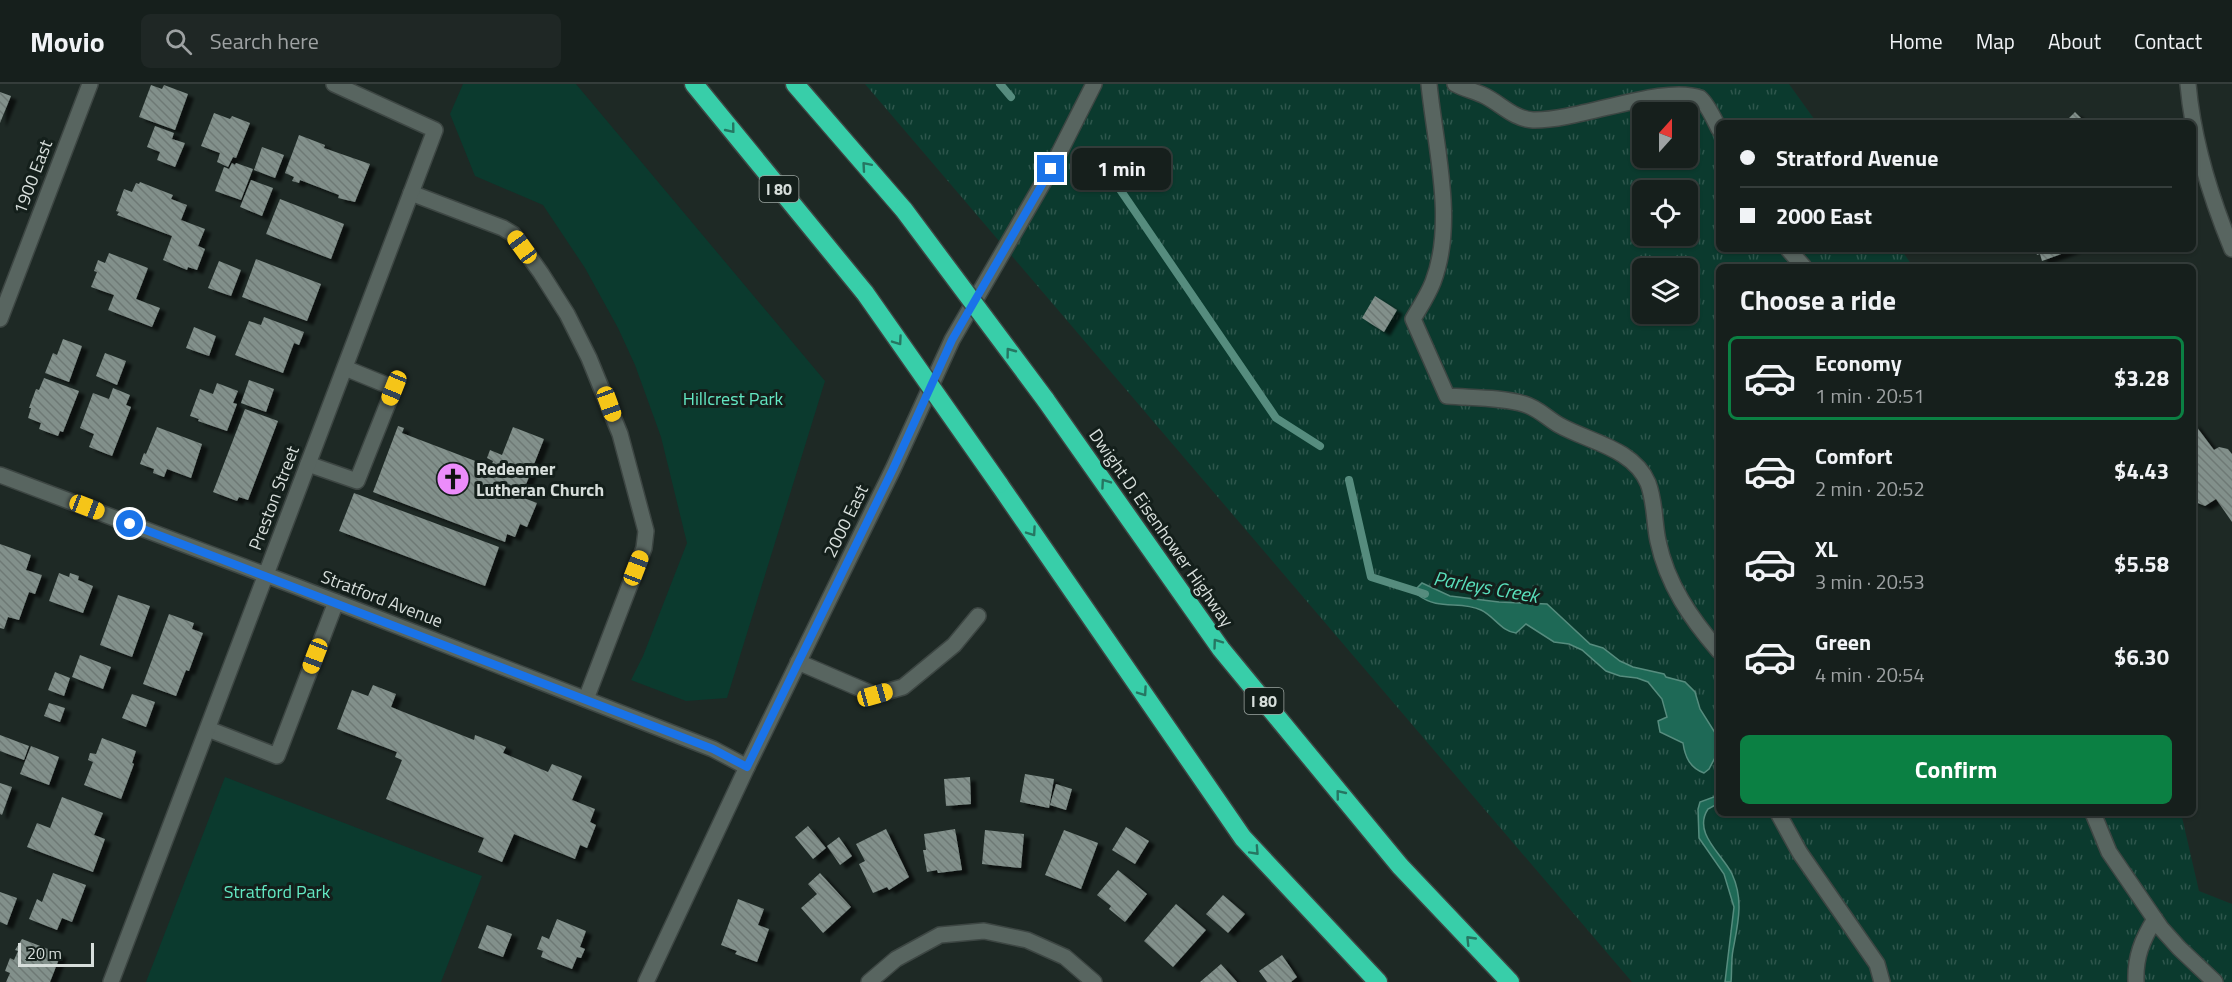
<!DOCTYPE html>
<html lang="en">
<head>
<meta charset="utf-8">
<style>
	body { margin:0; font-family:"Titillium Web",sans-serif; background:#1f2725; color:#f1f3f6; height:100vh; display:flex; flex-direction:column; font-size:22px; white-space:nowrap }
	* { box-sizing:border-box; margin:0 }
	p { font-size:20px; color:#9ea2a3 }
	.icon { flex:none; width:33px; height:33px; fill:none; stroke:currentColor; stroke-width:2; stroke-linecap:round; stroke-linejoin:round }
	.map { position:relative; flex:1; overflow:hidden }
	.details { position:absolute; left:1716px; top:180px; width:480px; height:552px; display:flex; flex-direction:column; background:#161f1c; border-radius:9px; box-shadow:0 2px 4px #0004,0 0 0 2px #353d3b }
	.details>* { flex:none }
	.banner { position:absolute; left:1716px; top:36px; width:480px; height:132px; border-radius:9px; box-shadow:0 2px 4px #0004,0 0 0 2px #353d3b; display:grid; align-content:center; height:132px; padding:0 24px; background:#161f1c }
	.needle { width:39px; rotate:21deg }
	.buttons { position:absolute; left:1632px; top:18px; display:grid; gap:12px }
	.buttons a { display:grid; place-items:center; width:66px; height:66px; border-radius:9px; background:#161f1c; box-shadow:0 2px 4px #0004,0 0 0 2px #353d3b; font-size:30px }
	.scale { position:absolute; left:18px; bottom:15px; width:76px; box-sizing:border-box; padding-left:6px; border:3px solid #d7dedb; border-top:0; font-size:16px; line-height:21px; white-space:nowrap; color:#d7dedb; -webkit-text-stroke:4px #141f1b; paint-order:stroke }
	.end { position:absolute; width:27px; height:27px; margin:-14px; border:8px solid #1a73e8; background:#fff; box-shadow:0 0 0 3px #fff }
	.from { border-radius:50% }
	.bubble { position:absolute; height:42px; border-radius:9px; background:#161f1c; box-shadow:0 2px 4px #0004,0 0 0 2px #353d3b; font-size:20px; font-weight:700; line-height:42px; text-align:center }
	.car { position:absolute; width:18px; height:36px; margin:-18px -9px; border-radius:8px; box-shadow:0 0 4px 2px #0007; background:linear-gradient(#f5c518 24%,#345 0 40%,#f5c518 0 76%,#345 0 86%,#f5c518 0) }
	.banner b { display:flex; align-items:center; gap:21px; height:57px; font-size:22px }
	.banner b+b { border-top:2px solid #353d3b }
	.banner i { width:15px; height:15px; background:#f1f3f6 }
	ul { padding:0; list-style:none }
	li { display:flex; align-items:center; gap:18px; height:84px; margin:0 12px 9px; padding:0 12px; border:3px solid transparent; border-radius:9px }
	li div { flex:1 }
	li b { display:block; font-size:22px }
	li em { font-style:normal; font-weight:700 }
	li.on { border-color:#0b8043 }
	li>.icon { width:54px; height:54px; stroke-width:1.5 }
	h2 { padding:0 24px; font-size:27px; line-height:72px }
	.action { display:flex; gap:12px; margin-top:auto; padding:12px 24px }
	.action a { flex:1; height:69px; border-radius:9px; background:#0b8043; color:#fff; font-size:24px; font-weight:700; line-height:69px; text-align:center }
	header { display:flex; align-items:center; gap:36px; box-sizing:border-box; height:84px; padding:0 30px; background:#161f1c; border-bottom:2px solid #353d3b }
	header strong { font-size:28px }
	nav { display:flex; gap:33px; margin-inline-start:auto; font-size:21px }
	.search { width:420px; height:54px; background:#1f2725; display:flex; align-items:center; gap:15px; box-sizing:border-box; padding:0 21px; border-radius:9px; color:#9ea2a3; font-size:22px }
	.map>svg:first-child { display:block }
	.grass { fill:url(#grass-tufts); fill-rule:evenodd }
	.park { fill:#0b3a2e }
	.water { fill:#1e6956; stroke:#568c7e; stroke-width:1.5 }
	.lines { fill:none; stroke-linecap:round; stroke-linejoin:round }
	.stream { stroke:#568c7e; stroke-width:8 }
	.building { fill:url(#building-back-hatch); filter:url(#shadow) }
	.lane-casing { stroke:#3d4643; stroke-width:18 }
	.street-casing { stroke:#3d4643; stroke-width:18 }
	.secondary-casing { stroke:#3d4643; stroke-width:18 }
	.highway-casing { stroke:#3d4643; stroke-width:21 }
	.lane { stroke:#586560; stroke-width:15 }
	.street { stroke:#586560; stroke-width:15 }
	.secondary { stroke:#586560; stroke-width:15 }
	.highway { stroke:#38cea9; stroke-width:18 }
	.highway-bridge-casing { stroke:#3d4643; stroke-width:21; stroke-linecap:butt }
	.highway-bridge { stroke:#38cea9; stroke-width:18 }
	.oneway { stroke:#267662 }
	.route { stroke:#1a73e8; stroke-width:8 }
	.labels { text-anchor:middle; stroke-width:6; stroke-linejoin:round; paint-order:stroke }
	.shield { fill:#141f1b; stroke:#9ca5a1; stroke-width:1.5 }
	.shield-label { font-size:16px; font-weight:bold; fill:#d7dedb }
	.street-label { font-size:18px; fill:#d7dedb; stroke:#141f1b }
	.park-label { font-size:18px; fill:#63e8c3; stroke:#141f1b }
	.poi-label { font-size:18px; font-weight:bold; fill:#d7dedb; stroke:#141f1b; text-anchor:start }
	.water-label { font-size:20px; font-style:italic; fill:#59dfbb; stroke:#141f1b }
</style>
</head>
<body>
<header>
<strong>Movio</strong>
<div class="search"><svg class="icon" aria-label="search" viewBox="0 0 24 24"><circle cx="10" cy="10" r="6"/><path d="M15 15l6 6"/></svg>Search here</div>
<nav><a>Home</a><a>Map</a><a>About</a><a>Contact</a></nav>
</header>
<div class="map">
<svg width="2232" height="898" viewBox="0 0 2232 898">
	<defs>
		<pattern id="grass-tufts" width="24" height="20" patternUnits="userSpaceOnUse" patternTransform="scale(1.5)"><rect width="24" height="20" fill="#0b3a2e"/><path d="M3 7l-1-3M5 7V3M7 7l1-3M15 17l-1-3M17 17v-4M19 17l1-3" fill="none" stroke="#2e564c"/></pattern>
		<pattern id="building-back-hatch" width="6" height="6" patternUnits="userSpaceOnUse" patternTransform="scale(1.5)"><rect width="6" height="6" fill="#82908b"/><path d="M-1 5l2 2M0 0l6 6M5-1l2 2" fill="none" stroke="#6e7975"/></pattern>
		<filter id="shadow"><feDropShadow dx="6" dy="4" stdDeviation="1.5" flood-color="#0009"/></filter>
	</defs>
	<rect width="100%" height="100%" fill="#1e2925"/>
	<path class="grass" d="M 865,0 L 1789,0 L 1817,39 L 1719,39 L 1719,165 L 1901,165 L 1913,183 L 1719,183 L 1719,729 L 2181,729 L 2199,807 L 2232,820 L 2232,898 L 1632,898 ZM 1642,28 L 1688,28 L 1688,74 L 1642,74 ZM 1642,106 L 1688,106 L 1688,152 L 1642,152 ZM 1642,184 L 1688,184 L 1688,230 L 1642,230 Z"/>
	<path class="park" d="M 463,0 L 576,0 L 825,297 L 727,614 L 686,617 L 631,596 L 643,572 L 687,459 L 661,353 L 635,281 L 618,244 L 585,184 L 543,121 L 475,92 L 450,30 Z
		M 225,693 L 482,792 L 441,898 L 146,898 Z"/>
	<path class="water" d="M 1422,499 L 1450,512 L 1499,518 L 1547,520 L 1590,560 L 1603,564 L 1620,577 L 1633,583 L 1664,590 L 1666,593 L 1685,598 L 1695,608 L 1700,625 L 1719,655 L 1719,670 L 1717,670 L 1709,685 L 1704,689 C 1690,684 1685,673 1683,659 L 1660,648 L 1658,637 L 1667,633 L 1662,615 L 1648,598 L 1637,594 L 1620,592 L 1606,587 L 1582,566 L 1569,560 L 1554,558 L 1526,540 L 1516,549 C 1502,548 1494,532 1481,526 C 1460,516 1439,527 1418,511 L 1417,504 Z
		M 1719,711 L 1719,719 L 1708,725 C 1692,749 1723,771 1732,790 C 1744,816 1738,839 1733,866 C 1731,876 1732,888 1731,898 L 1725,898 L 1734,823 L 1724,790 L 1699,754 L 1698,725 L 1700,718 Z"/>
	<g class="lines">
		<path class="stream" d="M 1000,0 L 1011,13
			M 1104,82 L 1276,334 L 1320,362
			M 1349,396 L 1371,493 L 1425,510"/>
	</g>
	<path class="building" d="M 151,1 L 162,5 L 164,1 L 188,10 L 175,46 L 139,33 Z
		M 0,8 L 11,12 L 0,39 Z
		M 2075,28 L 2086,39 L 2064,39 Z
		M 214,29 L 230,35 L 232,32 L 250,39 L 236,74 L 233,73 L 228,83 L 217,78 L 220,69 L 201,62 Z
		M 155,42 L 174,49 L 172,55 L 185,59 L 175,83 L 157,76 L 160,68 L 147,63 Z
		M 299,51 L 325,61 L 324,64 L 370,80 L 355,118 L 338,114 L 339,111 L 300,96 L 299,99 L 292,97 L 294,93 L 285,89 Z
		M 262,63 L 284,71 L 275,94 L 254,86 Z
		M 232,79 L 235,81 L 236,79 L 253,85 L 241,116 L 215,107 L 224,83 L 229,85 Z
		M 251,96 L 273,104 L 262,132 L 240,123 Z
		M 140,98 L 173,111 L 171,115 L 187,121 L 181,136 L 205,145 L 198,162 L 205,165 L 197,186 L 188,183 L 187,186 L 163,176 L 172,152 L 117,131 L 119,128 L 116,127 L 124,105 L 132,108 L 136,99 L 139,100 Z
		M 280,115 L 344,140 L 331,175 L 266,150 Z
		M 2035,165 L 2075,165 L 2042,177 L 2040,170 L 2037,171 Z
		M 109,169 L 148,184 L 136,215 L 160,224 L 152,243 L 108,226 L 114,211 L 91,203 L 97,188 L 94,187 L 98,176 L 105,179 Z
		M 256,175 L 321,200 L 307,237 L 242,213 Z
		M 219,177 L 241,186 L 231,212 L 208,204 Z
		M 1375,212 L 1397,226 L 1384,248 L 1362,234 Z
		M 264,233 L 304,248 L 299,261 L 294,259 L 283,289 L 235,271 L 249,237 L 261,241 Z
		M 194,243 L 216,252 L 209,272 L 186,264 Z
		M 63,255 L 82,262 L 69,298 L 45,289 L 53,269 L 57,271 Z
		M 105,269 L 126,277 L 117,301 L 96,292 Z
		M 44,294 L 79,307 L 63,348 L 60,347 L 58,352 L 39,345 L 41,339 L 28,334 L 31,324 L 29,324 L 36,305 L 39,306 Z
		M 249,296 L 274,305 L 266,328 L 241,319 Z
		M 217,299 L 238,307 L 233,319 L 237,320 L 227,347 L 198,337 L 199,335 L 190,332 L 200,305 L 213,310 Z
		M 113,304 L 130,311 L 126,321 L 131,323 L 112,372 L 89,363 L 94,350 L 80,344 L 93,309 L 109,315 Z
		M 245,325 L 278,337 L 248,416 L 239,413 L 237,417 L 213,408 Z
		M 2193,338 L 2214,366 L 2219,363 L 2228,365 L 2232,370 L 2232,438 L 2216,415 L 2205,422 L 2193,417 Z
		M 398,342 L 404,344 L 402,349 L 491,383 L 493,377 L 487,374 L 490,366 L 502,371 L 513,343 L 544,355 L 521,413 L 537,419 L 527,443 L 520,440 L 515,453 L 507,450 L 505,458 L 373,408 Z
		M 157,343 L 202,360 L 191,394 L 167,385 L 164,393 L 153,389 L 154,385 L 140,380 L 144,369 L 146,370 Z
		M 354,409 L 499,463 L 485,502 L 339,447 Z
		M 0,460 L 31,471 L 26,486 L 42,491 L 35,510 L 29,508 L 19,536 L 8,533 L 4,545 L 0,544 Z
		M 59,489 L 69,493 L 70,489 L 79,492 L 78,496 L 93,502 L 83,529 L 49,517 Z
		M 118,511 L 150,522 L 132,573 L 100,561 Z
		M 169,530 L 194,539 L 192,545 L 203,549 L 189,587 L 186,586 L 176,612 L 143,600 Z
		M 80,571 L 111,583 L 103,605 L 72,593 Z
		M 55,588 L 70,594 L 64,612 L 48,606 Z
		M 373,601 L 396,610 L 391,623 L 474,656 L 475,651 L 506,663 L 503,669 L 548,688 L 552,680 L 582,692 L 572,716 L 595,725 L 590,738 L 596,741 L 587,764 L 580,761 L 575,775 L 514,750 L 502,778 L 478,768 L 484,754 L 386,715 L 402,676 L 395,673 L 397,668 L 337,645 L 352,606 L 368,612 Z
		M 132,610 L 155,618 L 146,643 L 122,634 Z
		M 49,619 L 65,624 L 60,638 L 44,632 Z
		M 0,651 L 29,662 L 24,676 L 0,667 Z
		M 102,654 L 136,667 L 132,679 L 134,680 L 121,715 L 84,701 L 93,678 L 88,676 L 90,669 L 96,670 Z
		M 31,662 L 59,673 L 49,701 L 20,690 Z
		M 1025,690 L 1054,695 L 1049,724 L 1020,718 Z
		M 970,693 L 971,720 L 946,722 L 944,695 Z
		M 0,699 L 12,703 L 2,731 L 0,730 Z
		M 1056,700 L 1072,705 L 1066,726 L 1050,721 Z
		M 62,713 L 103,729 L 94,751 L 105,755 L 93,788 L 27,763 L 37,739 L 50,744 Z
		M 808,742 L 826,764 L 813,775 L 795,753 Z
		M 1126,743 L 1149,757 L 1135,780 L 1112,766 Z
		M 886,745 L 909,793 L 889,806 L 887,803 L 873,809 L 859,780 L 865,777 L 856,760 Z
		M 955,745 L 962,786 L 938,789 L 937,786 L 927,788 L 923,766 L 926,766 L 924,750 Z
		M 985,746 L 1024,750 L 1021,784 L 982,780 Z
		M 1064,746 L 1098,759 L 1081,805 L 1045,791 Z
		M 839,753 L 852,772 L 840,781 L 827,762 Z
		M 1118,786 L 1147,810 L 1125,838 L 1109,825 L 1111,822 L 1097,811 Z
		M 53,789 L 86,801 L 72,838 L 62,834 L 57,846 L 29,835 L 37,815 L 42,818 Z
		M 820,789 L 851,823 L 823,849 L 801,824 L 817,810 L 808,800 Z
		M 0,808 L 17,814 L 7,841 L 0,838 Z
		M 1223,811 L 1245,830 L 1228,849 L 1206,830 Z
		M 738,815 L 764,825 L 758,841 L 769,845 L 757,878 L 735,870 L 737,867 L 721,861 Z
		M 1176,820 L 1206,846 L 1173,883 L 1144,857 Z
		M 557,835 L 586,847 L 580,863 L 585,865 L 581,874 L 577,873 L 572,885 L 541,873 L 543,867 L 537,865 L 542,852 L 549,855 Z
		M 487,841 L 512,850 L 503,873 L 478,864 Z
		M 22,855 L 61,870 L 50,898 L 6,898 L 10,889 L 5,887 L 10,874 L 14,876 L 18,867 L 15,866 Z
		M 1282,871 L 1297,893 L 1291,898 L 1267,898 L 1259,887 Z
		M 1221,880 L 1237,898 L 1200,898 Z"/>
	<g class="lines">
		<defs>
			<path id="lane" d="M 1429,0 C 1435,62 1456,138 1433,198 C 1428,211 1420,223 1413,235 L 1447,312 C 1472,314 1500,313 1524,320 C 1538,324 1547,334 1559,341 C 1589,358 1633,364 1648,399 C 1655,417 1654,438 1658,457 C 1667,500 1691,535 1719,567
				M 1455,0 C 1464,5 1475,7 1485,12 C 1501,20 1514,35 1533,36 C 1580,37 1663,0 1700,14 C 1708,21 1714,35 1719,45
				M 411,109 L 503,144 L 513,150 L 541,189 L 567,230 L 589,274 L 620,350 L 646,447 L 644,464 L 586,615
				M 1788,165 L 1804,183
				M 308,380 L 357,397 L 394,304 L 345,284
				M 798,578 L 875,611 L 903,603 L 954,561 L 978,532
				M 208,645 L 277,672 L 336,518
				M 1778,729 L 1800,769 L 1877,880 L 1882,898
				M 2093,729 L 2109,768 L 2161,844 L 2179,864 L 2215,898
				M 2136,898 C 2135,873 2142,856 2155,835"/>
			<path id="street" d="M 2188,0 C 2193,57 2210,112 2232,165
				M 0,235 L 90,0
				M 0,391 L 295,502 L 713,665 L 747,683
				M 111,898 L 435,46 L 334,0
				M 869,898 L 896,875 L 940,851 L 984,847 L 1027,856 L 1065,873 L 1094,898"/>
			<path id="secondary" d="M 646,898 L 747,683 L 893,385 L 952,256 L 1051,85 L 1094,0"/>
			<path id="highway" d="M 694,0 L 865,209
				M 795,0 L 904,126
				M 1045,315 L 1221,565 L 1400,782 L 1510,898
				M 999,400 L 1243,754 L 1378,898"/>
		</defs>
		<use href="#lane" class="lane-casing"/>
		<use href="#street" class="street-casing"/>
		<use href="#secondary" class="secondary-casing"/>
		<use href="#highway" class="highway-casing"/>
		<use href="#lane" class="lane"/>
		<use href="#street" class="street"/>
		<use href="#secondary" class="secondary"/>
		<use href="#highway" class="highway"/>
		<defs>
			<path id="highway-bridge" d="M 904,126 L 1045,315
				M 865,209 L 999,400"/>
		</defs>
		<use href="#highway-bridge" class="highway-bridge-casing"/>
		<use href="#highway-bridge" class="highway-bridge"/>
	</g>
	<defs><path id="oneway-chevron" d="M-2-3.5L2.5 0L-2 3.5" fill="none" stroke-width="1.6" stroke-linecap="round" stroke-linejoin="round" transform="scale(1.5)"/></defs>
	<g class="oneway">
		<use href="#oneway-chevron" transform="translate(731 45) rotate(51)"/>
		<use href="#oneway-chevron" transform="translate(866 82) rotate(-131)"/>
		<use href="#oneway-chevron" transform="translate(898 257) rotate(55)"/>
		<use href="#oneway-chevron" transform="translate(1010 268) rotate(-127)"/>
		<use href="#oneway-chevron" transform="translate(1105 399) rotate(-125)"/>
		<use href="#oneway-chevron" transform="translate(1032 448) rotate(55)"/>
		<use href="#oneway-chevron" transform="translate(1217 559) rotate(-126)"/>
		<use href="#oneway-chevron" transform="translate(1143 608) rotate(55)"/>
		<use href="#oneway-chevron" transform="translate(1340 710) rotate(-129)"/>
		<use href="#oneway-chevron" transform="translate(1255 767) rotate(47)"/>
		<use href="#oneway-chevron" transform="translate(1470 856) rotate(-134)"/>
	</g>
	<g class="lines">
		<path class="route" d="M 130,440 L 713,665 L 747,683 L 893,385 L 952,256 L 1051,85"/>
	</g>
	<defs>
		<symbol id="church-disc" viewBox="-11 -11 22 22"><circle r="9.5" fill="#ec8cfb" stroke="#141f1b"/><path d="M-1.2-6h2.4v3.5h3.3v2.4h-3.3V6h-2.4V-.1h-3.3v-2.4h3.3Z" fill="#111"/></symbol>
	</defs>
	<g fill-rule="evenodd">
		<use href="#church-disc" x="434" y="376" width="38" height="38"/>
	</g>
	<g class="labels">
		<g class="shield">
			<rect x="759.5" y="92" width="39" height="26" rx="4.5"/>
			<rect x="1244.5" y="604" width="39" height="26" rx="4.5"/>
		</g>
		<g class="shield-label">
			<text x="779" y="111">I 80</text>
			<text x="1264" y="623">I 80</text>
		</g>
		<g class="street-label">
			<text transform="translate(33 93) rotate(-69)" y="6">1900 East</text>
			<text transform="translate(274 414) rotate(-69)" y="6">Preston Street</text>
			<text transform="translate(846 437) rotate(-64)" y="6">2000 East</text>
			<text transform="translate(1161 444) rotate(55)" y="6">Dwight D. Eisenhower Highway</text>
			<text transform="translate(382 515) rotate(21)" y="6">Stratford Avenue</text>
		</g>
		<g class="park-label">
			<text x="733" y="321">Hillcrest Park</text>
			<text x="277" y="814">Stratford Park</text>
		</g>
		<g class="poi-label">
			<text x="476" y="391">Redeemer<tspan x="476" dy="21">Lutheran Church</tspan></text>
		</g>
		<g class="water-label">
			<text transform="translate(1486 503) rotate(10)" y="7">Parleys Creek</text>
		</g>
	</g>
</svg>
<div class="buttons">
<a><svg class="needle" viewBox="-14 -14 28 28"><path d="M0-13l5 13h-10z" fill="#e53935"/><path d="M0 13l5-13h-10z" fill="#9ea2a3"/></svg></a>
<a><svg class="icon" aria-label="locate" viewBox="0 0 24 24"><circle cx="12" cy="12" r="6"/><path d="M12 2v4M12 18v4M2 12h4M18 12h4"/></svg></a>
<a><svg class="icon" aria-label="layers" viewBox="0 0 24 24"><path d="M12 4l9 5-9 5-9-5zM3 14l9 5 9-5"/></svg></a>
</div>
<div class="scale">20 m</div>
<i class="end from" style="left:130px;top:440px"></i>
<i class="end" style="left:1051px;top:85px"></i>
<div class="bubble" style="left:1072px;top:64px;width:99px">1 min</div>
<i class="car" style="left:522px;top:163px;rotate:324deg"></i>
<i class="car" style="left:394px;top:304px;rotate:202deg"></i>
<i class="car" style="left:609px;top:320px;rotate:160deg"></i>
<i class="car" style="left:87px;top:423px;rotate:111deg"></i>
<i class="car" style="left:636px;top:484px;rotate:21deg"></i>
<i class="car" style="left:315px;top:572px;rotate:201deg"></i>
<i class="car" style="left:875px;top:611px;rotate:74deg"></i>
<div class="banner">
<b><i class="from"></i>Stratford Avenue</b>
<b><i></i>2000 East</b>
</div>
<section class="details">
<h2>Choose a ride</h2>
<ul>
<li class="on"><svg class="icon" aria-label="car" viewBox="0 0 24 24"><path d="M5 17H2v-5l4-1 3-4h7l3 4 3 1v5h-3M9 17h6M6 11h13"/><circle cx="7" cy="17" r="2"/><circle cx="17" cy="17" r="2"/></svg><div><b>Economy</b><p>1 min · 20:51</p></div><em>$3.28</em></li>
<li><svg class="icon" aria-label="car" viewBox="0 0 24 24"><path d="M5 17H2v-5l4-1 3-4h7l3 4 3 1v5h-3M9 17h6M6 11h13"/><circle cx="7" cy="17" r="2"/><circle cx="17" cy="17" r="2"/></svg><div><b>Comfort</b><p>2 min · 20:52</p></div><em>$4.43</em></li>
<li><svg class="icon" aria-label="car" viewBox="0 0 24 24"><path d="M5 17H2v-5l4-1 3-4h7l3 4 3 1v5h-3M9 17h6M6 11h13"/><circle cx="7" cy="17" r="2"/><circle cx="17" cy="17" r="2"/></svg><div><b>XL</b><p>3 min · 20:53</p></div><em>$5.58</em></li>
<li><svg class="icon" aria-label="car" viewBox="0 0 24 24"><path d="M5 17H2v-5l4-1 3-4h7l3 4 3 1v5h-3M9 17h6M6 11h13"/><circle cx="7" cy="17" r="2"/><circle cx="17" cy="17" r="2"/></svg><div><b>Green</b><p>4 min · 20:54</p></div><em>$6.30</em></li>
</ul>
<div class="action"><a>Confirm</a></div>
</section>
</div>
</body>
</html>
